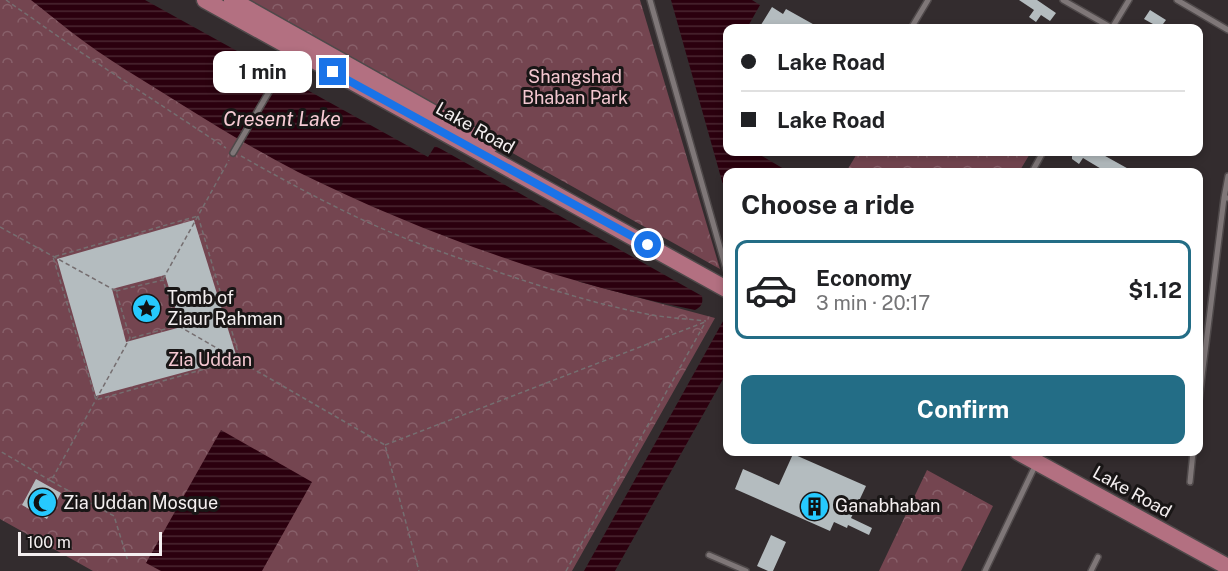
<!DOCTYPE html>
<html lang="en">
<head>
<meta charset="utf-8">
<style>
	body { margin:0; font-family:"Public Sans",sans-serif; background:#f6f6f6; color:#202124; height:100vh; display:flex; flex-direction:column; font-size:22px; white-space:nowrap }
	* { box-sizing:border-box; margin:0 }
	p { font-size:20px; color:#757577 }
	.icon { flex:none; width:33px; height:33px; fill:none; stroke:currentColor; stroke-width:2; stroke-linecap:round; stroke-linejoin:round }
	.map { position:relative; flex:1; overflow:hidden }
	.panel { position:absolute; left:723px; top:168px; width:480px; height:288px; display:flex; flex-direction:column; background:#fff; border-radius:12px; box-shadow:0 3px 9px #0003 }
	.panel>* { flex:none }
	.guide { position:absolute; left:723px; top:24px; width:480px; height:132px; border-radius:12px; box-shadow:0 3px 9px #0003; display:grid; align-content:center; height:132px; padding:0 18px; background:#fff }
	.scale { position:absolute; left:18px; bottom:15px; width:144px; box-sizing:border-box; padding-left:6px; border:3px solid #f4eff0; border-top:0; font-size:16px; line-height:21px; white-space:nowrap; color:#f4eff0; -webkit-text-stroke:4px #191616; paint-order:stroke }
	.end { position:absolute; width:27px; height:27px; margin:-14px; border:8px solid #1a73e8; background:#fff; box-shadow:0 0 0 3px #fff }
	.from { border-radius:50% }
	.bubble { position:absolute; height:42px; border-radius:12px; background:#fff; box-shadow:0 3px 9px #0003; font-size:20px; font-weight:700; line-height:42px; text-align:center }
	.guide b { display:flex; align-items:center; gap:21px; height:57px; font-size:22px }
	.guide b+b { border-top:2px solid #e0e0e0 }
	.guide i { width:15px; height:15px; background:#202124 }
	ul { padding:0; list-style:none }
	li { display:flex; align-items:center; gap:18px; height:99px; margin:0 12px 9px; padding:0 6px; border:3px solid transparent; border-radius:12px }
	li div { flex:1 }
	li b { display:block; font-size:22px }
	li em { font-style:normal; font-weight:700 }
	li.on { border-color:#236d86 }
	li>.icon { width:54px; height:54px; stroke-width:1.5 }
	h2 { padding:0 18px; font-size:27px; line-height:72px }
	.action { display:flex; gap:12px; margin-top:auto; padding:12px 18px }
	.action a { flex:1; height:69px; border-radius:12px; background:#236d86; color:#fff; font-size:24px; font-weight:700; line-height:69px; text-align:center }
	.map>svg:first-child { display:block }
	.park { fill:url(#park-crowns) }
	.water { fill:url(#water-rules) }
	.building { fill:#b4bcbf; fill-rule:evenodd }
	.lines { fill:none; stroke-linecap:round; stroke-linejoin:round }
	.lane-casing { stroke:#4f494a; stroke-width:8 }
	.primary-casing { stroke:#4f494a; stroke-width:19 }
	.path { stroke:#756e70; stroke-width:1.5; stroke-dasharray:4.5 3; stroke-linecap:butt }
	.lane { stroke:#7f7778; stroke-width:5 }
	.primary { stroke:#b37081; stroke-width:16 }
	.route { stroke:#1a73e8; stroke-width:8 }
	.labels { text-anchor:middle; stroke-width:6; stroke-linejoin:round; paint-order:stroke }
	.park-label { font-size:18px; fill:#f3c7d0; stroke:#191616 }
	.street-label { font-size:18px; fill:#f4eff0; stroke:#191616 }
	.poi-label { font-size:18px; fill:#f4eff0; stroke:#191616; text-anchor:start }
	.water-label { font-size:20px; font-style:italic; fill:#f7cbd4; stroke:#191616 }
</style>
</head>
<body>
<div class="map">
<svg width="1228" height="571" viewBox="0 0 1228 571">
	<defs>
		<pattern id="park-crowns" width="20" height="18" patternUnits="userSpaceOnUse" patternTransform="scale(1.5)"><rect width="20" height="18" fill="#744550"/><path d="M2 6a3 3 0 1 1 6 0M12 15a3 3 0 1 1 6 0" fill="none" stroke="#88606a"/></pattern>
		<pattern id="water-rules" width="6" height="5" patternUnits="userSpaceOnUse" patternTransform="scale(1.5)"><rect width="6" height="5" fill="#2b000e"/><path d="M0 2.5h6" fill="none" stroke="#4a2631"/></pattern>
	</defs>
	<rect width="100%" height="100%" fill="#332c2e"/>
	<path class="park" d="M 0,0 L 33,0 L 580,282 L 715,318 L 572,571 L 93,571 L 0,519 Z
		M 239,0 L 640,0 L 720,269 Z
		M 858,152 L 1031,152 L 1019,172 L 846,172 Z
		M 927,470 L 993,506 L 961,571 L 879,571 Z"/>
	<path class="water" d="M 31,0 L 145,0 L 428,157 L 435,146 L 441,149 L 702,296 C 703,303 702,306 695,310 C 558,282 424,234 298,172 C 259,152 221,129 184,106 C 146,82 106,59 70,31 C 57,21 44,10 31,0 Z
		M 671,0 L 752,0 L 760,5 L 747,28 L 728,28 L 728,152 L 755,152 L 789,172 L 728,172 L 727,199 Z
		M 727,314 L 727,372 L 615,571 L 584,571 Z
		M 221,430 L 312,482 L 262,571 L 161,571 L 146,563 Z"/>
	<path class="building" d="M 1019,0 L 1037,0 L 1056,13 L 1050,21 L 1041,15 L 1036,22 L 1029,17 L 1034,10 Z
		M 772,7 L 783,14 L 786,9 L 820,28 L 759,28 Z
		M 1150,10 L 1166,20 L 1160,28 L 1144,19 Z
		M 1072,152 L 1098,152 L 1134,172 L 1102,172 L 1103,170 L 1083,158 L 1079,164 L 1072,159 Z
		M 194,220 L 237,358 L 96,396 L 57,259 ZM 165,275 L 181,327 L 126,342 L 112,289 Z
		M 793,454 L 866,486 L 851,518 L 872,528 L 869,535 L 848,525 L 847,528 L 834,522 L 830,531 L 735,489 L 743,469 L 779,485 Z
		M 36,479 L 61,493 L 47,519 L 22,505 Z
		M 771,535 L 786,542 L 773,571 L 768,571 L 757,566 Z"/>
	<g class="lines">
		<defs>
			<path id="lane" d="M 650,0 L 728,276
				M 1063,0 L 1112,28
				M 1177,0 L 1228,30
				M 913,25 L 928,0
				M 1112,28 L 1129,0
				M 233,153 L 293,51
				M 1032,172 L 1043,152
				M 1228,176 L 1224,198 L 1228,198
				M 1198,409 L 1224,198
				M 1190,482 L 1193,452
				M 709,555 L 746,571
				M 985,571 L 1036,464
				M 1091,571 L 1098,557"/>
			<path id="primary" d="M 205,0 L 728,290
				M 232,0 L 490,145
				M 1018,452 L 1228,567"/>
		</defs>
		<use href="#lane" class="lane-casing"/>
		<use href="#primary" class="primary-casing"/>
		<path class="path" d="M 6,0 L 79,51 L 226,148
			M 241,156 C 296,187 353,218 412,241 C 441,252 470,262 498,272 C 549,289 599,305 652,315 C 670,318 688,319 706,321
			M 198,216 L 240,359 L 96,400 L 53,257 Z
			M 0,227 L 116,291 L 130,338 L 51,481 L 0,451
			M 163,279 L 229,160
			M 116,291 L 163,280 L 177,325 L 385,445 L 419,571
			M 132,338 L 176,326
			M 385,445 L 705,322
			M 51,481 L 114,516 L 128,561
			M 566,571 L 705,323"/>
		<use href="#lane" class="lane"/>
		<use href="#primary" class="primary"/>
	</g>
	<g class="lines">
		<path class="route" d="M 333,72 L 648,245"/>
	</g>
	<defs>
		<symbol id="sight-disc" viewBox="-11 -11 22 22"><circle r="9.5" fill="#26c9fe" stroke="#191616"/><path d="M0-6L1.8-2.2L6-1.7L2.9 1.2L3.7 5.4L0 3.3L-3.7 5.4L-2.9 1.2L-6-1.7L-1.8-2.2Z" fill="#111"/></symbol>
		<symbol id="mosque-disc" viewBox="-11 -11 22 22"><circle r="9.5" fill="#26c9fe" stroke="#191616"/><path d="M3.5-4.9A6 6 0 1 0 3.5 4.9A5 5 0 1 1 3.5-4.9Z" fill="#111"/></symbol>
		<symbol id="building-disc" viewBox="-11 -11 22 22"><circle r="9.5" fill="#26c9fe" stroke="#191616"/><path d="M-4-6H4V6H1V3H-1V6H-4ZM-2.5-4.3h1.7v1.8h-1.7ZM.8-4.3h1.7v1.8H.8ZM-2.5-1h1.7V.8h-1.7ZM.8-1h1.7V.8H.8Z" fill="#111"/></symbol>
	</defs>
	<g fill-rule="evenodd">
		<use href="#sight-disc" x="130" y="292" width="33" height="33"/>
		<use href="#mosque-disc" x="26" y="486" width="33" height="33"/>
		<use href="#building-disc" x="798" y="490" width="33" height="33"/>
	</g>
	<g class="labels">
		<g class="park-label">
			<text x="575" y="83">Shangshad<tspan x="575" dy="21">Bhaban Park</tspan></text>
			<text x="210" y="366">Zia Uddan</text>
		</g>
		<g class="street-label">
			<text transform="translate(475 128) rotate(29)" y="6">Lake Road</text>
			<text transform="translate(1132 492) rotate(29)" y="6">Lake Road</text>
		</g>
		<g class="poi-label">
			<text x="167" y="304">Tomb of<tspan x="167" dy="21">Ziaur Rahman</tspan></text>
			<text x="63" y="509">Zia Uddan Mosque</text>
			<text x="835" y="512">Ganabhaban</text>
		</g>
		<g class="water-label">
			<text x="282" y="126">Cresent Lake</text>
		</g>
	</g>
</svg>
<div class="scale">100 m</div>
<i class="end from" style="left:648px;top:245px"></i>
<i class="end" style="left:333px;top:72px"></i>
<div class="bubble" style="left:213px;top:51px;width:99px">1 min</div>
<div class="guide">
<b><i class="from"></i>Lake Road</b>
<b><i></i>Lake Road</b>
</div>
<section class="panel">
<h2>Choose a ride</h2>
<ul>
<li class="on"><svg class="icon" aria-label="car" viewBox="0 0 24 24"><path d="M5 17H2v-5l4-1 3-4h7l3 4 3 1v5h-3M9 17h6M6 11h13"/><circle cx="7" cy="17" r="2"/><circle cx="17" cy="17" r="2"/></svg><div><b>Economy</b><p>3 min · 20:17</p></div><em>$1.12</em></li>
</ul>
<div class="action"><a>Confirm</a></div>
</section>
</div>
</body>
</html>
